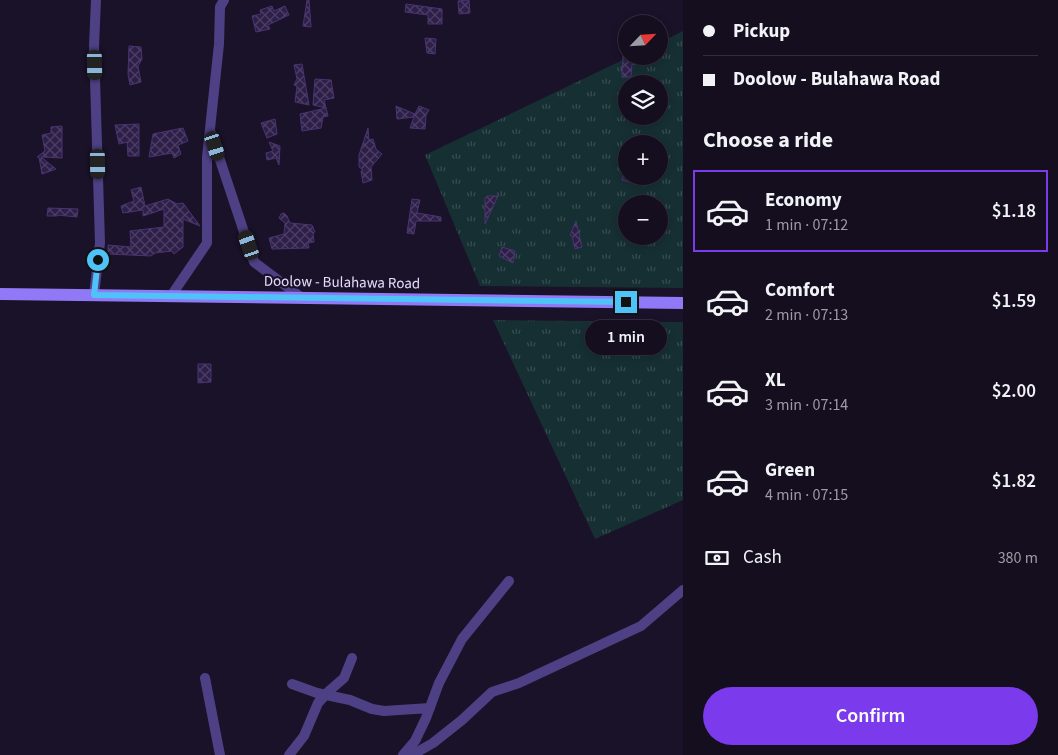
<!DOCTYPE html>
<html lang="en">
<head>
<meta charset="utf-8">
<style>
	body { margin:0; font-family:"Source Sans 3",sans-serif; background:#211c2c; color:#f1f3f6; height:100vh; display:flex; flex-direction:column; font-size:19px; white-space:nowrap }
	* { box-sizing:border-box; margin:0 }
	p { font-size:16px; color:#9d9ca4 }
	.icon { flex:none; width:28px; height:28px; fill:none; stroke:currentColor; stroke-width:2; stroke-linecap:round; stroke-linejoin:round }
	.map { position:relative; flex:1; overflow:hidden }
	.sheet { display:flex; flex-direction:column; background:#140e1f; width:375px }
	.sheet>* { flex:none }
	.guide { display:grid; align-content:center; height:110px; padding:0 20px; background:#140e1f }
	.needle { width:32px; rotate:65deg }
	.controls { position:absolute; left:618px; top:15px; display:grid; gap:10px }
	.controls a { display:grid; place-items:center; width:50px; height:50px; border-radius:50%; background:#140e1f; box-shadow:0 2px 8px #0003,0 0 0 1px #332e3d; font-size:25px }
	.end { position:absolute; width:22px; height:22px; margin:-11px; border:6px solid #4fc3f7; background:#111; box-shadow:0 0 0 2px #111 }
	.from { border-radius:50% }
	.bubble { position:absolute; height:35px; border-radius:18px; background:#140e1f; box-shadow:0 2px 8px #0003,0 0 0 1px #332e3d; font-size:16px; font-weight:600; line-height:35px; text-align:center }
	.car { position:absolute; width:15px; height:30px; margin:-15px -8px; border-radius:6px; box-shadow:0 0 4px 1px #0007; background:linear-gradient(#222 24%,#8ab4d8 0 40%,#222 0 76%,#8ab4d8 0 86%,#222 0) }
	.guide b { display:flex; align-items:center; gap:18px; height:48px; font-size:19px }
	.guide b+b { border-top:1px solid #332e3d }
	.guide i { width:12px; height:12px; background:#f1f3f6 }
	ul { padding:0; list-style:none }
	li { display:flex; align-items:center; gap:15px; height:82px; margin:0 10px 8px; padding:0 10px; border:2px solid transparent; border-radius:0px }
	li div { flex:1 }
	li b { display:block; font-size:19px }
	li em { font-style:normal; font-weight:600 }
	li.on { border-color:#7c3aed }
	li>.icon { width:45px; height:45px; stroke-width:1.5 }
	h2 { padding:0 20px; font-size:22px; line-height:60px }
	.pay { display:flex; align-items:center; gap:12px; height:55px; padding:0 20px; font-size:19px }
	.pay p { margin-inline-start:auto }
	.button { display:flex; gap:10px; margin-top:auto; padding:10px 20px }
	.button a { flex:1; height:58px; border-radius:30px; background:#7c3aed; color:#fff; font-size:20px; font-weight:600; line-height:58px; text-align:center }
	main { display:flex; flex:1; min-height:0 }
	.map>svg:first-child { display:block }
	.grass { fill:url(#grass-tufts); fill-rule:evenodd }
	.building { fill:url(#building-cross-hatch); stroke:#4a3373 }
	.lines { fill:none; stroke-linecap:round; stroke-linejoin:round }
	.minor { stroke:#4e4085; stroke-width:10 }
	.secondary { stroke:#9079f7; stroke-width:12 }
	.route { stroke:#4fc3f7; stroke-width:6 }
	.labels { text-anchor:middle; stroke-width:4.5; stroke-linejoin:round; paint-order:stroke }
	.street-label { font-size:15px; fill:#e5dcfd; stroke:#1a1229 }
</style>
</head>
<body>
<main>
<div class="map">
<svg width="683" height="755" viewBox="0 0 683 755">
	<defs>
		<pattern id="grass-tufts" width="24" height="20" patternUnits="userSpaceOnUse" patternTransform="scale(1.25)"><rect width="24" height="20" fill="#162f33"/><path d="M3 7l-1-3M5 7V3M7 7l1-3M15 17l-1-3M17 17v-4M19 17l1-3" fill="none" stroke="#384d51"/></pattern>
		<pattern id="building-cross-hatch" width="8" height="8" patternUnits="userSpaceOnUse" patternTransform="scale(1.25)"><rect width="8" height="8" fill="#2e1f49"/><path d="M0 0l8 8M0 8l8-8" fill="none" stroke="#4c3f64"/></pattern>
	</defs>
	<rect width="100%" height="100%" fill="#1a1229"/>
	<path class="grass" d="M 683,31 L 683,288 L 480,286 L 425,155 L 631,56 L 659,56 L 659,43 ZM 626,84 L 659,84 L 659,116 L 626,116 ZM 626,144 L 659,144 L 659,176 L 626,176 ZM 626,204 L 659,204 L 659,236 L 626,236 Z
		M 493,320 L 683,322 L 683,500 L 595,539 Z"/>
	<path class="building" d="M 307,0 L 309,0 L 311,27 L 303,26 Z
		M 469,0 L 470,13 L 459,14 L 458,1 Z
		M 406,4 L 442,9 L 442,24 L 428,24 L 428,15 L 405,12 Z
		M 272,6 L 274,11 L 285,6 L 289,15 L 268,25 L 270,29 L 256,32 L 252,16 L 261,14 L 260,10 Z
		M 425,38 L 436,39 L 435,54 L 427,53 Z
		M 129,46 L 141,47 L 142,59 L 138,66 L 141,82 L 130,85 L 128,74 Z
		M 623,56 L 636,56 L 635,65 L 632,64 L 631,77 L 622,77 Z
		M 302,64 L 309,105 L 295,102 L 297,86 L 294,85 L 297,79 L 294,65 Z
		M 315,79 L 331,80 L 334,98 L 324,100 L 326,108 L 313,105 Z
		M 396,106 L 415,114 L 419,106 L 429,110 L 426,115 L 425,129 L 410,128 L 414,117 L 397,119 Z
		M 326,108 L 328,116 L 323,117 L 321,128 L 302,131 L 300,114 Z
		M 275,119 L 277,134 L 267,138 L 261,123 Z
		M 139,124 L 139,156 L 128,156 L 127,142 L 119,144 L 115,125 Z
		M 62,126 L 62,158 L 41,157 L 56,169 L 42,174 L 39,157 L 37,157 L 45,151 L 42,135 L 51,133 L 51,127 Z
		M 183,128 L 188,141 L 178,145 L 181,154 L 174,158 L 172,153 L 149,157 L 153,134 Z
		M 368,128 L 369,140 L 373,139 L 376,149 L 382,154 L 371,167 L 372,180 L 363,183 L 361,171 L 363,170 L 359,167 L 359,155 Z
		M 269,142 L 280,146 L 279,165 L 276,158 L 267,160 L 266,153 L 273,151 Z
		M 624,174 L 626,174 L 626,176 L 647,178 L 645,186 L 622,180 Z
		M 141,187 L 145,206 L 168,199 L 177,204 L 183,203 L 200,226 L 183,219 L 183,247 L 174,254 L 172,251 L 155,253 L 151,256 L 108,254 L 108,245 L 131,247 L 130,231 L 164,227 L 164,209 L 143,216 L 143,210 L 123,213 L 121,206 L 134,201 L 131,190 Z
		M 487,196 L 498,196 L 485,224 L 485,198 Z
		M 412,199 L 420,200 L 417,213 L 441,217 L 441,221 L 416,221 L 414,234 L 407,233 Z
		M 48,208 L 78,209 L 77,217 L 57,215 L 57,216 L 47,216 Z
		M 284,213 L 287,216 L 290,223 L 312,225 L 315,232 L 313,233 L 314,242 L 308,243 L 309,248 L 272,249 L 269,238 L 284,234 L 285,223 L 279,218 L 281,214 Z
		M 576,221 L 582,247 L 575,249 L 572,236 L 570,235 Z
		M 502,247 L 515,251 L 513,263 L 499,256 Z
		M 198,364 L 211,364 L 211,382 L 198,383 Z"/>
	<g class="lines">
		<path class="minor" d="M 211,133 L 254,262 L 302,298
			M 94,295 L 100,243 L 94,46 L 96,0
			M 171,296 L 207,243 L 207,157 L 219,44 L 220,7 L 224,0
			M 205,678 L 220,755
			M 292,684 L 317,693 L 350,700 L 372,709 L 384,711 L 430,708
			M 289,755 L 304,736 L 318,703 L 329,691 L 344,678 L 352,658
			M 403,755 L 415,741 L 426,718 L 439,683 L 462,639 L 509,581
			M 412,755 L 433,743 L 462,720 L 492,692 L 519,683 L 641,626 L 683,590"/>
		<path class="secondary" d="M 0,294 L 683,303"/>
	</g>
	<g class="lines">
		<path class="route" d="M 98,260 L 94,295 L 626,302"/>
	</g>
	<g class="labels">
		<g class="street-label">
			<text transform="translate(342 282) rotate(1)" y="5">Doolow - Bulahawa Road</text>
		</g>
	</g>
</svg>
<div class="controls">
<a><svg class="needle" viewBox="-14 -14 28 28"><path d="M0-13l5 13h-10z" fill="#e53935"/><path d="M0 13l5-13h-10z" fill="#9d9ca4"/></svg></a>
<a><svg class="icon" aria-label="layers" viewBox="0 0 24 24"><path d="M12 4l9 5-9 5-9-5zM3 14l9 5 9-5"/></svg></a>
<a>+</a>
<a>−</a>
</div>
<i class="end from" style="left:98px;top:260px"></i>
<i class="end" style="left:626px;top:302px"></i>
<div class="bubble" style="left:585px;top:320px;width:82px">1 min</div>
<i class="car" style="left:95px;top:65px;rotate:179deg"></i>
<i class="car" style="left:215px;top:146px;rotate:162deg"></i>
<i class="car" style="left:98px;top:164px;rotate:179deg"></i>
<i class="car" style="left:249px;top:245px;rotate:341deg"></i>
</div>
<section class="sheet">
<div class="guide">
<b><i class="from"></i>Pickup</b>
<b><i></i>Doolow - Bulahawa Road</b>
</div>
<h2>Choose a ride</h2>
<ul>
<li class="on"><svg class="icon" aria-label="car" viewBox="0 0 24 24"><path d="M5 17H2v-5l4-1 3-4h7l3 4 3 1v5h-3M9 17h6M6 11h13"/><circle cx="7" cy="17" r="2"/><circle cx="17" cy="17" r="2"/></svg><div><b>Economy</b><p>1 min · 07:12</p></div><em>$1.18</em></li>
<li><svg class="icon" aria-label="car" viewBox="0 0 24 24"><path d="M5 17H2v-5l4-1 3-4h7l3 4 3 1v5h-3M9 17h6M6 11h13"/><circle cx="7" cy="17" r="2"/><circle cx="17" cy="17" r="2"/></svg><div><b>Comfort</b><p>2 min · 07:13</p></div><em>$1.59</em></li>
<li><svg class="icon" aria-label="car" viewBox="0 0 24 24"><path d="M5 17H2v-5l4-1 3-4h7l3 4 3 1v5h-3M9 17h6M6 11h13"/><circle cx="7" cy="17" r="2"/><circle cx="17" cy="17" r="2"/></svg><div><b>XL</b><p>3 min · 07:14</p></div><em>$2.00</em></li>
<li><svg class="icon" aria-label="car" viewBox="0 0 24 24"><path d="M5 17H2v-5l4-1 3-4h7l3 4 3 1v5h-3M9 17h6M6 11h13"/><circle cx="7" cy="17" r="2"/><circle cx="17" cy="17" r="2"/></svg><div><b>Green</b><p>4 min · 07:15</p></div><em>$1.82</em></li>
</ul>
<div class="pay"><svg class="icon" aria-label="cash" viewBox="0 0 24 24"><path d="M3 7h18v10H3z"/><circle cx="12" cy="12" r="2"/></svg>Cash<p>380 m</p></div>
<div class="button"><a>Confirm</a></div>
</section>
</main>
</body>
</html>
